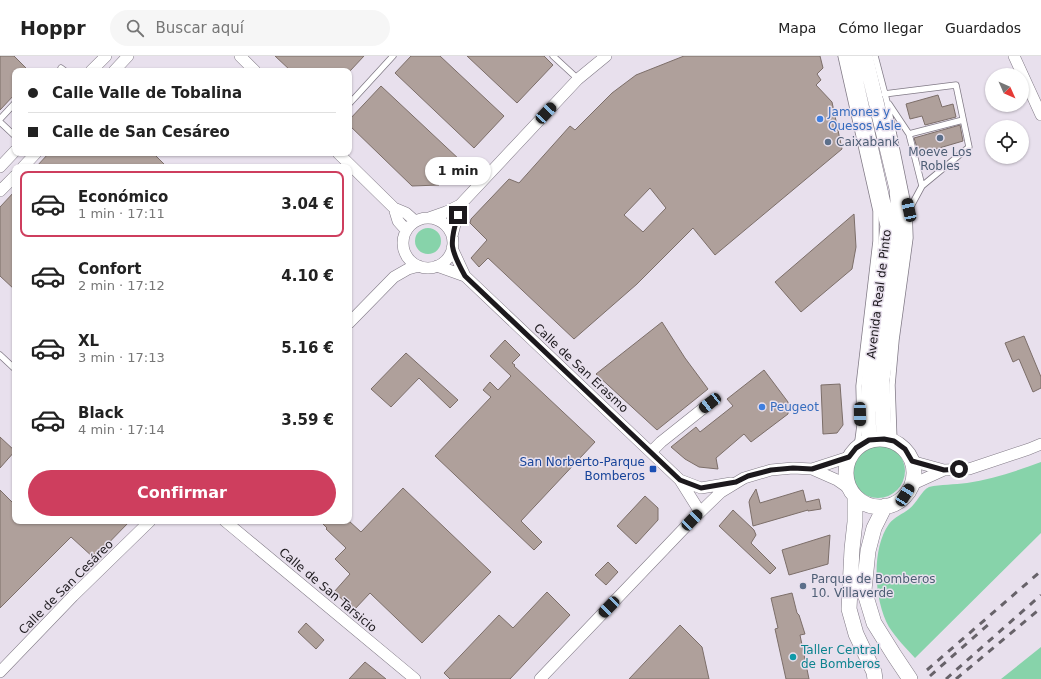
<!DOCTYPE html>
<html lang="es">
<head>
<meta charset="utf-8">
<style>
	body { margin:0; font-family:"DejaVu Sans",sans-serif; background:#f6f6f6; color:#222; height:100vh; display:flex; flex-direction:column; font-size:15px; white-space:nowrap }
	* { box-sizing:border-box; margin:0 }
	p { font-size:13px; color:#767676 }
	.icon { flex:none; width:22px; height:22px; fill:none; stroke:currentColor; stroke-width:2; stroke-linecap:round; stroke-linejoin:round }
	.map { position:relative; flex:1; overflow:hidden }
	.panel { position:absolute; left:12px; top:108px; width:340px; height:360px; display:flex; flex-direction:column; background:#fff; border-radius:8px; box-shadow:0 1px 3px #0004 }
	.panel>* { flex:none }
	.top-card { position:absolute; left:12px; top:12px; width:340px; height:88px; border-radius:8px; box-shadow:0 1px 3px #0004; display:grid; align-content:center; height:88px; padding:0 16px; background:#fff }
	.needle { width:26px; rotate:135deg }
	.buttons { position:absolute; left:985px; top:12px; display:grid; gap:8px }
	.buttons a { display:grid; place-items:center; width:44px; height:44px; border-radius:50%; background:#fff; box-shadow:0 1px 3px #0004; font-size:20px }
	.end { position:absolute; width:18px; height:18px; margin:-9px; border:5px solid #1c191d; background:#fff; box-shadow:0 0 0 2px #fff }
	.from { border-radius:50% }
	.bubble { position:absolute; height:28px; border-radius:14px; background:#fff; box-shadow:0 1px 3px #0004; font-size:13px; font-weight:700; line-height:28px; text-align:center }
	.car { position:absolute; width:12px; height:24px; margin:-12px -6px; border-radius:5px; box-shadow:0 0 3px 1px #0007; background:linear-gradient(#222 24%,#8ab4d8 0 40%,#222 0 76%,#8ab4d8 0 86%,#222 0) }
	.top-card b { display:flex; align-items:center; gap:14px; height:38px; font-size:15px }
	.top-card b+b { border-top:1px solid #e0e0e0 }
	.top-card i { width:10px; height:10px; background:#222 }
	ul { padding:7px 0 0; list-style:none }
	li { display:flex; align-items:center; gap:12px; height:66px; margin:0 8px 6px; padding:0 8px; border:2px solid transparent; border-radius:8px }
	li div { flex:1 }
	li b { display:block; font-size:15px }
	li em { font-style:normal; font-weight:700 }
	li.active { border-color:#ce3e5e }
	li>.icon { width:36px; height:36px; stroke-width:1.5 }
	.cta { display:flex; gap:8px; margin-top:auto; padding:8px 16px }
	.cta a { flex:1; height:46px; border-radius:24px; background:#ce3e5e; color:#fff; font-size:16px; font-weight:700; line-height:46px; text-align:center }
	header { display:flex; align-items:center; gap:24px; box-sizing:border-box; height:56px; padding:0 20px; background:#fff; border-bottom:1px solid #e0e0e0 }
	header strong { font-size:19px }
	nav { display:flex; gap:22px; margin-inline-start:auto; font-size:14px }
	.search { width:280px; height:36px; background:#f6f6f6; display:flex; align-items:center; gap:10px; box-sizing:border-box; padding:0 14px; border-radius:22px; color:#767676; font-size:15px }
	.map>svg:first-child { display:block }
	.green { fill:#87d3aa }
	.building { fill:#afa09b; stroke:#7c6e69; fill-rule:evenodd }
	.lines { fill:none; stroke-linecap:round; stroke-linejoin:round }
	.lane-casing { stroke:#817a86; stroke-width:7 }
	.street-casing { stroke:#817a86; stroke-width:12 }
	.secondary-casing { stroke:#817a86; stroke-width:16 }
	.lane { stroke:#fff; stroke-width:5.5 }
	.street { stroke:#fff; stroke-width:11 }
	.secondary { stroke:#fff; stroke-width:15 }
	.rail { stroke:#676269; stroke-width:3; stroke-dasharray:7 7; stroke-linecap:butt }
	.route { stroke:#1c191d; stroke-width:5 }
	.shop-dot { fill:#3f7fe0; stroke:#e8e0ed; stroke-width:1.5 }
	.service-dot { fill:#5c6f8a; stroke:#e8e0ed; stroke-width:1.5 }
	.transit-dot { fill:#1a4fb4; stroke:#e8e0ed; stroke-width:1.5 }
	.culture-dot { fill:#0f9aa8; stroke:#e8e0ed; stroke-width:1.5 }
	.labels { text-anchor:middle; stroke-width:3; stroke-linejoin:round; paint-order:stroke }
	.shop-label { font-size:12px; fill:#366cbe; stroke:#e8e0ed; text-anchor:start }
	.service-label { font-size:12px; fill:#4e5e75; stroke:#e8e0ed; text-anchor:start }
	.street-label { font-size:12px; fill:#1c191d; stroke:#e8e0ed }
	.transit-label { font-size:12px; fill:#164399; stroke:#e8e0ed; text-anchor:end }
	.culture-label { font-size:12px; fill:#0d838f; stroke:#e8e0ed; text-anchor:start }
</style>
</head>
<body>
<header>
<strong>Hoppr</strong>
<div class="search"><svg class="icon" aria-label="search" viewBox="0 0 24 24"><circle cx="10" cy="10" r="6"/><path d="M15 15l6 6"/></svg>Buscar aquí</div>
<nav><a>Mapa</a><a>Cómo llegar</a><a>Guardados</a></nav>
</header>
<div class="map">
<svg width="1041" height="623" viewBox="0 0 1041 623">
	<rect width="100%" height="100%" fill="#e8e0ed"/>
	<path class="green" d="M415 185a13 13 0 1 1 26 0a13 13 0 1 1-26 0Z
		M851 415a27 27 0 1 1 54 0a27 27 0 1 1-54 0Z
		M 1041,406 L 1041,477 L 915,602 C 906,592 896,582 889,571 C 874,545 871,493 889,468 C 894,461 903,458 909,453 C 917,447 921,435 929,431 C 941,428 954,429 967,427 C 992,423 1017,415 1041,406 Z
		M 1041,591 L 1041,623 L 1001,623 Z"/>
	<path class="building" d="M 0,0 L 14,0 L 29,15 L 15,15 L 15,38 L 0,54 Z
		M 275,0 L 364,0 L 350,15 L 291,15 Z
		M 411,0 L 440,0 L 504,60 L 474,92 L 395,17 Z
		M 467,0 L 544,0 L 553,9 L 517,47 Z
		M 684,0 L 820,0 L 823,12 L 817,18 L 821,24 L 816,29 L 832,46 L 842,93 L 715,199 L 693,172 L 637,228 L 574,283 L 488,202 L 479,211 L 471,202 L 487,184 L 470,167 L 471,163 L 509,123 L 519,127 L 570,70 L 575,74 L 612,37 L 636,19 ZM 650,132 L 666,152 L 643,176 L 624,159 Z
		M 381,30 L 461,105 L 439,129 L 412,130 L 349,69 L 349,64 Z
		M 938,39 L 942,51 L 953,48 L 956,61 L 925,69 L 922,60 L 910,63 L 906,48 Z
		M 960,69 L 963,85 L 919,98 L 914,82 Z
		M 49,97 L 153,97 L 167,111 L 36,111 Z
		M 15,135 L 15,234 L 0,220 L 0,151 Z
		M 854,158 L 856,191 L 852,213 L 801,256 L 775,226 Z
		M 662,266 L 685,302 L 708,333 L 657,374 L 596,318 Z
		M 1024,280 L 1041,321 L 1041,332 L 1033,336 L 1019,303 L 1013,306 L 1005,287 Z
		M 505,284 L 520,299 L 512,307 L 515,309 L 514,310 L 595,386 L 521,465 L 542,486 L 534,494 L 435,400 L 491,341 L 483,334 L 490,326 L 498,334 L 511,320 L 490,300 Z
		M 406,297 L 458,344 L 450,352 L 419,322 L 391,351 L 371,333 Z
		M 764,314 L 788,346 L 788,358 L 751,386 L 744,378 L 716,402 L 718,413 L 699,411 L 685,403 L 671,391 L 696,371 L 700,376 L 733,350 L 727,343 Z
		M 840,328 L 843,369 L 837,377 L 823,378 L 821,329 Z
		M 0,381 L 15,395 L 0,412 Z
		M 403,432 L 491,516 L 422,587 L 370,537 L 354,554 L 334,536 L 350,518 L 335,503 L 346,492 L 326,473 L 327,472 L 320,465 L 349,465 L 361,476 Z
		M 756,433 L 760,447 L 803,434 L 806,446 L 819,443 L 821,453 L 808,455 L 808,454 L 753,470 L 749,446 L 750,443 Z
		M 0,434 L 15,449 L 15,465 L 130,465 L 94,502 L 71,481 L 0,552 Z
		M 645,440 L 658,452 L 658,464 L 636,488 L 617,470 Z
		M 733,454 L 754,474 L 756,479 L 751,487 L 776,512 L 770,518 L 719,470 Z
		M 830,479 L 828,508 L 789,519 L 782,494 Z
		M 608,506 L 618,516 L 606,529 L 595,519 Z
		M 547,536 L 570,559 L 510,623 L 450,623 L 444,617 L 499,559 L 513,572 Z
		M 792,537 L 797,557 L 799,559 L 805,578 L 800,579 L 809,623 L 786,623 L 775,573 L 778,572 L 771,542 Z
		M 306,567 L 324,584 L 316,593 L 298,576 Z
		M 680,569 L 702,591 L 709,623 L 629,623 Z
		M 365,606 L 386,623 L 349,623 Z"/>
	<g class="lines">
		<defs>
			<path id="lane" d="M 553,0 L 578,23
				M 841,0 L 876,155 L 876,185 L 859,330 L 860,369 L 857,392
				M 875,0 L 887,46 L 909,154 L 910,182 L 896,284 L 892,329 L 894,385
				M 61,12 L 65,15
				M 884,38 L 956,29 L 969,91 L 922,130 L 909,154
				M 349,48 L 393,0
				M 889,48 L 909,78 L 922,130
				M 0,63 L 15,47
				M 0,66 L 15,80
				M 909,78 L 963,64
				M 0,299 L 15,313"/>
			<path id="street" d="M 240,0 L 255,15
				M 1014,0 L 1041,59
				M 91,15 L 106,0
				M 114,15 L 128,0
				M 338,97 L 394,152 L 406,157 L 415,165
				M 0,111 L 15,95
				M 23,111 L 36,97
				M 0,135 L 15,120
				M 394,152 L 398,165 L 406,174
				M 429,162 L 446,156 L 460,149 L 578,23 L 606,0
				M403 187a25 25 0 1 1 50 0a25 25 0 1 1-50 0Z
				M 452,180 L 460,149
				M 452,192 L 465,220 L 680,424 L 700,456
				M 437,210 L 465,220
				M 349,267 L 394,221 L 408,213 L 419,210
				M 651,396 L 661,386 L 710,347
				M 812,413 L 837,424 L 850,433
				M 944,414 L 969,413 L 1029,393 L 1041,388
				M 680,424 L 701,432 L 731,427
				M 911,429 L 944,414 L 911,405
				M 225,465 L 415,623
				M 0,616 L 73,540 L 150,465
				M 540,623 L 692,464 L 721,436 L 744,422 L 771,414 L 793,412 L 812,413 L 849,401"/>
			<path id="secondary" d="M 850,0 L 888,170 L 870,312 L 868,356 L 869,384
				M 865,0 L 897,133 L 901,182 L 882,324 L 884,383
				M846 417a34 34 0 1 1 68 0a34 34 0 1 1-68 0Z
				M 855,440 L 855,466 L 852,493 L 849,553 L 856,578 L 874,616 L 875,623
				M 885,450 L 874,472 L 868,495 L 864,534 L 874,567 L 894,599 L 910,623"/>
		</defs>
		<use href="#lane" class="lane-casing"/>
		<use href="#street" class="street-casing"/>
		<use href="#secondary" class="secondary-casing"/>
		<use href="#lane" class="lane"/>
		<use href="#street" class="street"/>
		<use href="#secondary" class="secondary"/>
		<path class="rail" d="M 927,614 L 1041,515
			M 930,620 L 990,567
			M 946,623 L 1041,539
			M 956,623 L 1041,552"/>
	</g>
	<g class="lines">
		<path class="route" d="M 458,159 C 449,188 450,193 465,220 L 680,424 L 701,432 L 736,426 L 748,420 L 771,414 L 793,412 L 812,413 L 849,401 L 856,392 L 869,384 L 884,383 L 894,385 L 905,393 L 912,405 L 944,414 L 959,413"/>
	</g>
	<g class="shop-dot">
		<circle cx="820" cy="63" r="4"/>
		<circle cx="762" cy="351" r="4"/>
	</g>
	<g class="service-dot">
		<circle cx="940" cy="82" r="4"/>
		<circle cx="828" cy="86" r="4"/>
		<circle cx="803" cy="530" r="4"/>
	</g>
	<rect class="transit-dot" x="649" y="409" width="8" height="8" rx="2"/>
	<circle class="culture-dot" cx="793" cy="601" r="4"/>
	<g class="labels">
		<g class="shop-label">
			<text x="828" y="60">Jamones y<tspan x="828" dy="14">Quesos Asle</tspan></text>
			<text x="770" y="355">Peugeot</text>
		</g>
		<g class="service-label">
			<text x="836" y="90">Caixabank</text>
			<text x="940" y="100" text-anchor="middle">Moeve Los<tspan x="940" dy="14">Robles</tspan></text>
			<text x="811" y="527">Parque de Bomberos<tspan x="811" dy="14">10. Villaverde</tspan></text>
		</g>
		<g class="street-label">
			<text transform="translate(879 238) rotate(-83)" y="4">Avenida Real de Pinto</text>
			<text transform="translate(581 312) rotate(43)" y="4">Calle de San Erasmo</text>
			<text transform="translate(66 531) rotate(-45)" y="4">Calle de San Cesáreo</text>
			<text transform="translate(328 534) rotate(40)" y="4">Calle de San Tarsicio</text>
		</g>
		<g class="transit-label">
			<text x="645" y="410">San Norberto-Parque<tspan x="645" dy="14">Bomberos</tspan></text>
		</g>
		<g class="culture-label">
			<text x="801" y="598">Taller Central<tspan x="801" dy="14">de Bomberos</tspan></text>
		</g>
	</g>
</svg>
<div class="buttons">
<a><svg class="needle" viewBox="-14 -14 28 28"><path d="M0-13l5 13h-10z" fill="#e53935"/><path d="M0 13l5-13h-10z" fill="#767676"/></svg></a>
<a><svg class="icon" aria-label="locate" viewBox="0 0 24 24"><circle cx="12" cy="12" r="6"/><path d="M12 2v4M12 18v4M2 12h4M18 12h4"/></svg></a>
</div>
<i class="end from" style="left:959px;top:413px"></i>
<i class="end" style="left:458px;top:159px"></i>
<div class="bubble" style="left:425px;top:101px;width:66px">1 min</div>
<i class="car" style="left:546px;top:57px;rotate:43deg"></i>
<i class="car" style="left:909px;top:154px;rotate:348deg"></i>
<i class="car" style="left:710px;top:347px;rotate:232deg"></i>
<i class="car" style="left:860px;top:358px;rotate:179deg"></i>
<i class="car" style="left:905px;top:439px;rotate:32deg"></i>
<i class="car" style="left:692px;top:464px;rotate:44deg"></i>
<i class="car" style="left:609px;top:551px;rotate:224deg"></i>
<div class="top-card">
<b><i class="from"></i>Calle Valle de Tobalina</b>
<b><i></i>Calle de San Cesáreo</b>
</div>
<section class="panel">
<ul>
<li class="active"><svg class="icon" aria-label="car" viewBox="0 0 24 24"><path d="M5 17H2v-5l4-1 3-4h7l3 4 3 1v5h-3M9 17h6M6 11h13"/><circle cx="7" cy="17" r="2"/><circle cx="17" cy="17" r="2"/></svg><div><b>Económico</b><p>1 min · 17:11</p></div><em>3.04 €</em></li>
<li><svg class="icon" aria-label="car" viewBox="0 0 24 24"><path d="M5 17H2v-5l4-1 3-4h7l3 4 3 1v5h-3M9 17h6M6 11h13"/><circle cx="7" cy="17" r="2"/><circle cx="17" cy="17" r="2"/></svg><div><b>Confort</b><p>2 min · 17:12</p></div><em>4.10 €</em></li>
<li><svg class="icon" aria-label="car" viewBox="0 0 24 24"><path d="M5 17H2v-5l4-1 3-4h7l3 4 3 1v5h-3M9 17h6M6 11h13"/><circle cx="7" cy="17" r="2"/><circle cx="17" cy="17" r="2"/></svg><div><b>XL</b><p>3 min · 17:13</p></div><em>5.16 €</em></li>
<li><svg class="icon" aria-label="car" viewBox="0 0 24 24"><path d="M5 17H2v-5l4-1 3-4h7l3 4 3 1v5h-3M9 17h6M6 11h13"/><circle cx="7" cy="17" r="2"/><circle cx="17" cy="17" r="2"/></svg><div><b>Black</b><p>4 min · 17:14</p></div><em>3.59 €</em></li>
</ul>
<div class="cta"><a>Confirmar</a></div>
</section>
</div>
</body>
</html>
